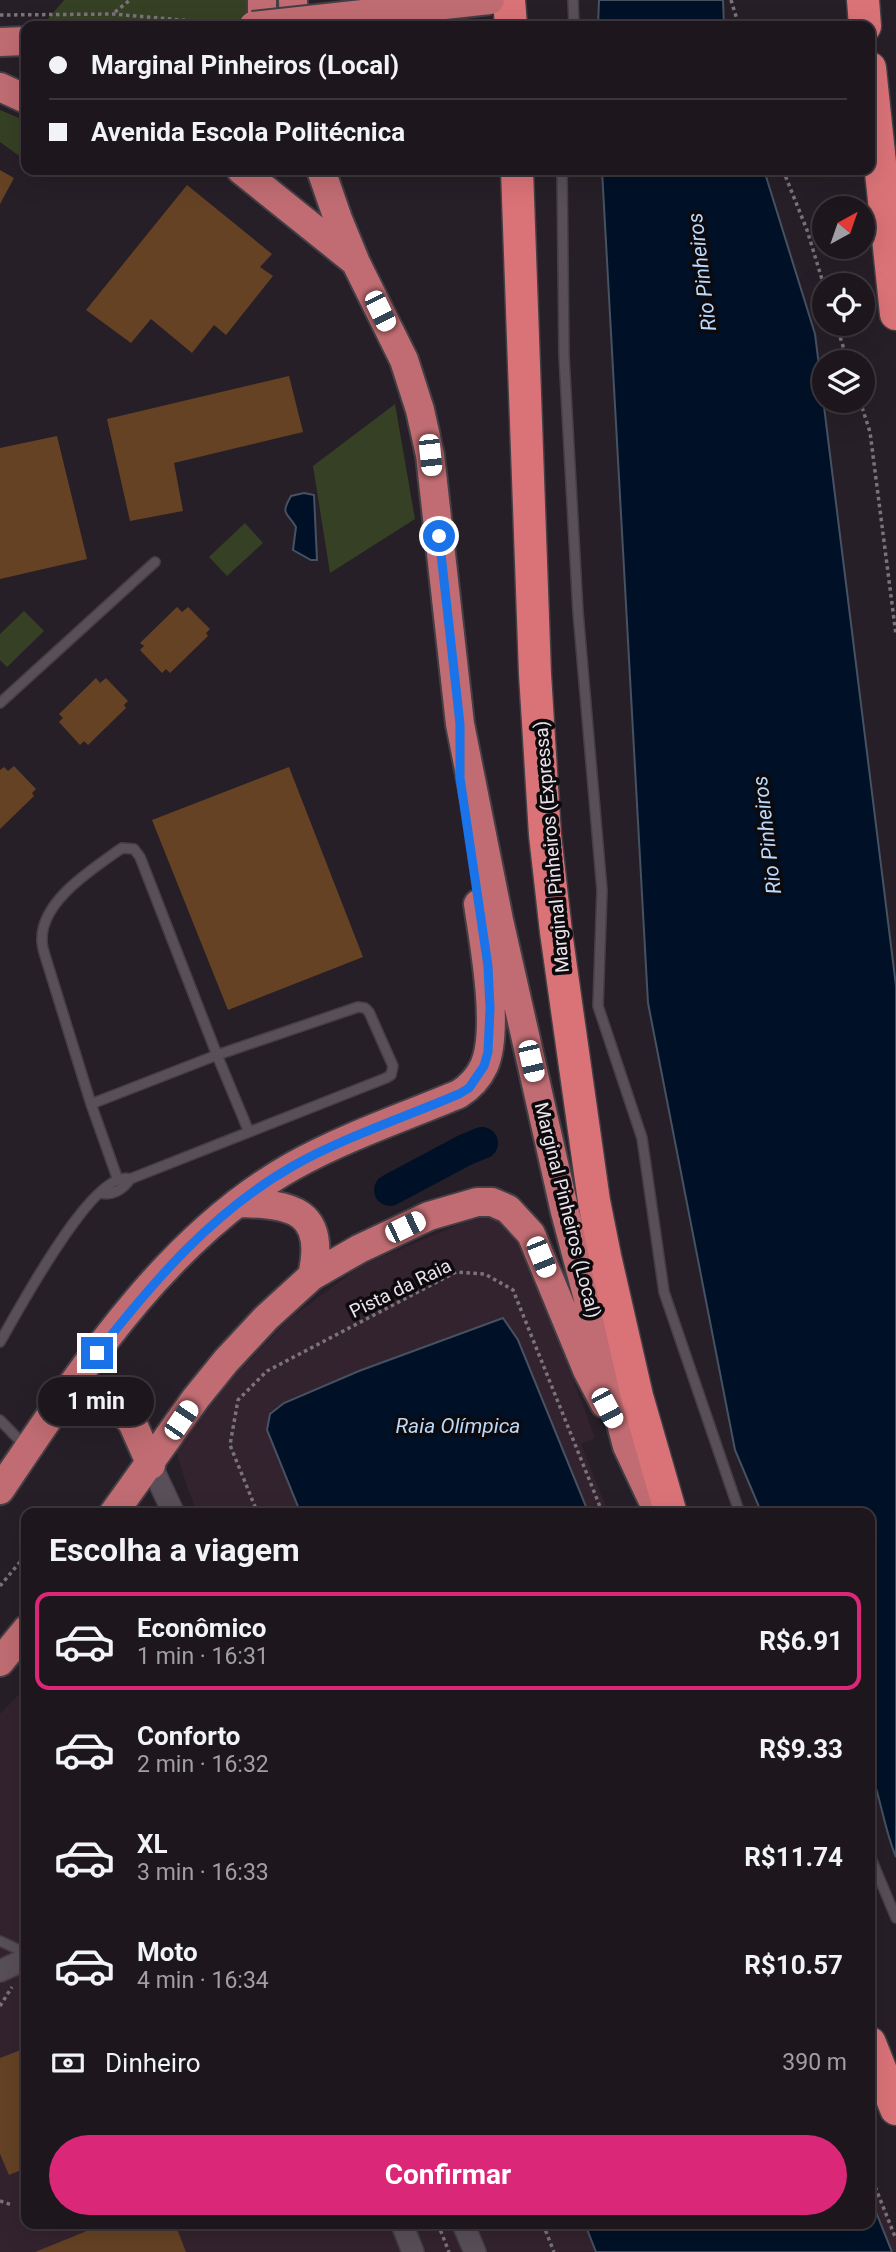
<!DOCTYPE html>
<html lang="pt">
<head>
<meta charset="utf-8">
<style>
	body { margin:0; font-family:Roboto,sans-serif; background:#2a242a; color:#f1f3f6; height:100vh; display:flex; flex-direction:column; font-size:26px; white-space:nowrap }
	* { box-sizing:border-box; margin:0 }
	p { font-size:23px; color:#a09fa4 }
	.icon { flex:none; width:38px; height:38px; fill:none; stroke:currentColor; stroke-width:2; stroke-linecap:round; stroke-linejoin:round }
	.map { position:relative; flex:1; overflow:hidden }
	.drawer { position:absolute; left:21px; top:1508px; width:854px; height:721px; display:flex; flex-direction:column; background:#1d171d; border-radius:14px; box-shadow:0 7px 28px #0002,0 0 0 2px #3b363b }
	.drawer>* { flex:none }
	.hud { position:absolute; left:21px; top:21px; width:854px; height:154px; border-radius:14px; box-shadow:0 7px 28px #0002,0 0 0 2px #3b363b; display:grid; align-content:center; height:154px; padding:0 28px; background:#1d171d }
	.needle { width:46px; rotate:40deg }
	.buttons { position:absolute; left:812px; top:196px; display:grid; gap:14px }
	.buttons a { display:grid; place-items:center; width:63px; height:63px; border-radius:50%; background:#1d171d; box-shadow:0 7px 28px #0002,0 0 0 2px #3b363b; font-size:35px }
	.end { position:absolute; width:32px; height:32px; margin:-16px; border:9px solid #1a73e8; background:#fff; box-shadow:0 0 0 4px #fff }
	.from { border-radius:50% }
	.bubble { position:absolute; height:49px; border-radius:24px; background:#1d171d; box-shadow:0 7px 28px #0002,0 0 0 2px #3b363b; font-size:23px; font-weight:700; line-height:49px; text-align:center }
	.car { position:absolute; width:21px; height:42px; margin:-21px -10px; border-radius:9px; box-shadow:0 0 5px 2px #0007; background:linear-gradient(#fff 24%,#345 0 40%,#fff 0 76%,#345 0 86%,#fff 0) }
	.hud b { display:flex; align-items:center; gap:24px; height:66px; font-size:26px }
	.hud b+b { border-top:2px solid #3b363b }
	.hud i { width:18px; height:18px; background:#f1f3f6 }
	ul { padding:0; list-style:none }
	li { display:flex; align-items:center; gap:21px; height:98px; margin:0 14px 10px; padding:0 14px; border:4px solid transparent; border-radius:14px }
	li div { flex:1 }
	li b { display:block; font-size:26px }
	li em { font-style:normal; font-weight:700 }
	li.on { border-color:#db2777 }
	li>.icon { width:63px; height:63px; stroke-width:1.5 }
	h2 { padding:0 28px; font-size:32px; line-height:84px }
	.pay { display:flex; align-items:center; gap:18px; height:77px; padding:0 28px; font-size:26px }
	.pay p { margin-inline-start:auto }
	.action { display:flex; gap:14px; margin-top:auto; padding:14px 28px }
	.action a { flex:1; height:80px; border-radius:42px; background:#db2777; color:#fff; font-size:28px; font-weight:700; line-height:80px; text-align:center }
	.map>svg:first-child { display:block }
	.education { fill:#33232e }
	.green { fill:#364024 }
	.water { fill:#001127; stroke:#465162; stroke-width:2 }
	.lines { fill:none; stroke-linecap:round; stroke-linejoin:round }
	.river { stroke:#001127; stroke-width:32 }
	.building { fill:#654224 }
	.service-casing { stroke:#443e45; stroke-width:12 }
	.tertiary-casing { stroke:#443e45; stroke-width:24 }
	.trunk-casing { stroke:#443e45; stroke-width:32 }
	.motorway-casing { stroke:#443e45; stroke-width:35 }
	.path { stroke:#7a737a; stroke-width:3.5; stroke-dasharray:3.5 3.5; stroke-linecap:butt }
	.service { stroke:#584f59; stroke-width:9 }
	.tertiary { stroke:#584f59; stroke-width:21 }
	.trunk { stroke:#c06c72; stroke-width:28 }
	.motorway { stroke:#da7378; stroke-width:32 }
	.trunk-bridge-casing { stroke:#443e45; stroke-width:32; stroke-linecap:butt }
	.trunk-bridge { stroke:#c06c72; stroke-width:28 }
	.route { stroke:#1a73e8; stroke-width:9 }
	.labels { text-anchor:middle; stroke-width:7; stroke-linejoin:round; paint-order:stroke }
	.street-label { font-size:19px; fill:#ebe5eb; stroke:#0d0a0e }
	.water-label { font-size:21px; font-style:italic; fill:#bad8fa; stroke:#0d0a0e }
</style>
</head>
<body>
<div class="map">
<svg width="896" height="2252" viewBox="0 0 896 2252">
	<rect width="100%" height="100%" fill="#271f27"/>
	<path class="education" d="M 479,1216 L 498,1219 L 518,1232 L 595,1438 L 581,1444 L 609,1514 L 198,1514 L 187,1487 L 176,1450 L 229,1382 L 289,1319 L 362,1265 Z
		M 26,1687 L 26,2224 L 870,2224 L 870,2171 L 896,2236 L 896,2252 L 0,2252 L 0,1714 Z"/>
	<path class="green" d="M 64,0 L 270,0 L 270,26 L 42,26 Z
		M 0,110 L 24,120 L 22,158 L 0,142 Z
		M 395,404 L 415,519 L 330,573 L 313,466 Z
		M 245,523 L 263,543 L 227,576 L 209,557 Z
		M 24,611 L 44,631 L 7,667 L 0,660 L 0,634 Z"/>
	<path class="water" d="M 599,0 L 723,0 L 724,26 L 598,26 Z
		M 602,170 L 764,170 L 815,334 L 896,986 L 896,1857 C 884,1829 881,1798 870,1770 L 870,1514 L 762,1514 L 735,1450 L 648,1003 Z
		M 304,493 L 314,495 L 317,560 L 311,560 L 293,550 L 296,527 C 287,512 280,515 291,496 Z
		M 503,1318 L 518,1340 L 589,1514 L 301,1514 L 267,1430 L 270,1414 L 284,1403 L 359,1371 Z
		M 870,2197 L 892,2252 L 596,2252 L 585,2224 L 870,2224 Z"/>
	<g class="lines">
		<path class="river" d="M 390,1190 L 465,1150 L 482,1143"/>
	</g>
	<path class="building" d="M 0,170 L 14,178 L 0,204 Z
		M 187,185 L 272,254 L 260,267 L 273,276 L 226,335 L 214,325 L 192,353 L 151,319 L 131,343 L 86,310 Z
		M 289,376 L 303,432 L 174,463 L 183,511 L 130,521 L 107,419 Z
		M 57,436 L 87,559 L 0,579 L 0,448 Z
		M 177,607 L 182,612 L 188,607 L 210,629 L 206,633 L 208,636 L 170,673 L 166,669 L 162,673 L 140,650 L 144,646 L 140,643 Z
		M 96,678 L 100,683 L 106,678 L 128,701 L 124,705 L 126,708 L 88,745 L 84,741 L 80,745 L 59,722 L 63,718 L 59,714 Z
		M 14,766 L 36,789 L 32,793 L 34,796 L 0,829 L 0,770 L 4,767 L 8,771 Z
		M 289,767 L 363,957 L 228,1010 L 152,820 Z
		M 26,2048 L 26,2168 L 9,2175 L 0,2154 L 0,2058 Z
		M 104,2224 L 175,2224 L 186,2252 L 35,2252 Z"/>
	<g class="lines">
		<defs>
			<path id="service" d="M 573,0 L 574,26
				M 562,170 L 564,356 L 578,612 L 602,890 L 598,1006 L 642,1138 L 664,1292 L 740,1514
				M 0,703 L 155,562
				M 118,1180 L 91,1104 L 47,962 C 45,955 42,948 42,941 C 40,901 94,868 122,848 L 134,849 L 140,857 L 217,1055 L 249,1132
				M 101,1193 C 112,1196 124,1189 130,1179
				M 0,1342 C 17,1313 94,1167 130,1179 L 386,1078 L 391,1075 L 393,1066 L 369,1012 L 365,1008 L 358,1007 L 217,1055 L 91,1104
				M 0,1420 L 25,1446
				M 870,1856 L 896,1918
				M 0,1941 L 26,1953"/>
			<path id="tertiary" d="M 151,1465 L 174,1514
				M 0,1971 L 26,1959
				M 402,2224 L 413,2252
				M 463,2224 L 475,2252"/>
			<path id="trunk" d="M 293,0 L 294,26
				M 262,26 L 262,0
				M 0,42 L 26,41
				M 0,87 L 26,99
				M 241,170 L 353,260
				M 321,170 L 338,219 L 356,263 L 404,360 L 420,410 L 430,455 L 460,724 L 499,920 L 565,1212 L 627,1446 L 659,1514
				M 237,1203 C 292,1204 327,1210 312,1276
				M 53,1412 L 71,1404 L 122,1412 L 132,1422 L 151,1465
				M 0,1490 C 79,1373 166,1237 293,1166 C 345,1137 404,1117 459,1094 C 470,1087 478,1079 484,1066 C 500,1030 484,944 478,904
				M 113,1514 L 196,1398 L 226,1361 L 266,1318 L 312,1276 L 359,1249 L 429,1216 L 477,1202 L 492,1202 L 508,1209 L 531,1234 L 587,1370 L 605,1404
				M 0,1662 L 26,1630"/>
			<path id="motorway" d="M 509,0 L 511,26
				M 863,0 L 865,26
				M 870,68 L 896,314
				M 517,170 L 535,674 L 545,835 L 556,932 L 594,1201 L 605,1256 L 637,1396 L 671,1514
				M 870,2043 L 896,2109"/>
		</defs>
		<use href="#service" class="service-casing"/>
		<use href="#tertiary" class="tertiary-casing"/>
		<use href="#trunk" class="trunk-casing"/>
		<use href="#motorway" class="motorway-casing"/>
		<path class="path" d="M 731,0 L 739,26
			M 115,12 L 130,0
			M 0,15 L 113,14 L 205,22 L 210,26
			M 783,170 L 807,230 L 824,286
			M 836,324 L 848,362
			M 860,401 L 870,432 L 896,635
			M 258,1514 L 230,1445 L 238,1400 L 267,1371 L 456,1272 L 485,1274 L 513,1290 L 603,1514
			M 0,1586 L 20,1562 L 26,1560
			M 0,2006 L 12,1987
			M 870,2174 L 896,2239
			M 0,2201 L 12,2205
			M 438,2224 L 449,2252
			M 543,2224 L 554,2252"/>
		<use href="#service" class="service"/>
		<use href="#tertiary" class="tertiary"/>
		<use href="#trunk" class="trunk"/>
		<use href="#motorway" class="motorway"/>
		<defs>
			<path id="trunk-bridge" d="M 253,26 L 490,0"/>
		</defs>
		<use href="#trunk-bridge" class="trunk-bridge-casing"/>
		<use href="#trunk-bridge" class="trunk-bridge"/>
	</g>
	<g class="lines">
		<path class="route" d="M 97,1353 C 154,1281 212,1212 293,1166 C 343,1138 405,1117 459,1094 L 469,1088 L 484,1066 L 488,1052 L 490,1008 L 488,966 L 460,778 L 460,724 L 439,536"/>
	</g>
	<g class="labels">
		<g class="street-label">
			<text transform="translate(551 847) rotate(-95)" y="7">Marginal Pinheiros (Expressa)</text>
			<text transform="translate(568 1210) rotate(76)" y="7">Marginal Pinheiros (Local)</text>
			<text transform="translate(400 1288) rotate(-26)" y="7">Pista da Raia</text>
		</g>
		<g class="water-label">
			<text transform="translate(702 272) rotate(-97)" y="7">Rio Pinheiros</text>
			<text transform="translate(767 835) rotate(-97)" y="7">Rio Pinheiros</text>
			<text x="458" y="1433">Raia Olímpica</text>
		</g>
	</g>
</svg>
<div class="buttons">
<a><svg class="needle" viewBox="-14 -14 28 28"><path d="M0-13l5 13h-10z" fill="#e53935"/><path d="M0 13l5-13h-10z" fill="#a09fa4"/></svg></a>
<a><svg class="icon" aria-label="locate" viewBox="0 0 24 24"><circle cx="12" cy="12" r="6"/><path d="M12 2v4M12 18v4M2 12h4M18 12h4"/></svg></a>
<a><svg class="icon" aria-label="layers" viewBox="0 0 24 24"><path d="M12 4l9 5-9 5-9-5zM3 14l9 5 9-5"/></svg></a>
</div>
<i class="end from" style="left:439px;top:536px"></i>
<i class="end" style="left:97px;top:1353px"></i>
<div class="bubble" style="left:38px;top:1377px;width:116px">1 min</div>
<i class="car" style="left:380px;top:311px;rotate:154deg"></i>
<i class="car" style="left:430px;top:455px;rotate:174deg"></i>
<i class="car" style="left:531px;top:1061px;rotate:167deg"></i>
<i class="car" style="left:405px;top:1227px;rotate:64deg"></i>
<i class="car" style="left:541px;top:1257px;rotate:158deg"></i>
<i class="car" style="left:607px;top:1408px;rotate:152deg"></i>
<i class="car" style="left:181px;top:1420px;rotate:34deg"></i>
<div class="hud">
<b><i class="from"></i>Marginal Pinheiros (Local)</b>
<b><i></i>Avenida Escola Politécnica</b>
</div>
<section class="drawer">
<h2>Escolha a viagem</h2>
<ul>
<li class="on"><svg class="icon" aria-label="car" viewBox="0 0 24 24"><path d="M5 17H2v-5l4-1 3-4h7l3 4 3 1v5h-3M9 17h6M6 11h13"/><circle cx="7" cy="17" r="2"/><circle cx="17" cy="17" r="2"/></svg><div><b>Econômico</b><p>1 min · 16:31</p></div><em>R$6.91</em></li>
<li><svg class="icon" aria-label="car" viewBox="0 0 24 24"><path d="M5 17H2v-5l4-1 3-4h7l3 4 3 1v5h-3M9 17h6M6 11h13"/><circle cx="7" cy="17" r="2"/><circle cx="17" cy="17" r="2"/></svg><div><b>Conforto</b><p>2 min · 16:32</p></div><em>R$9.33</em></li>
<li><svg class="icon" aria-label="car" viewBox="0 0 24 24"><path d="M5 17H2v-5l4-1 3-4h7l3 4 3 1v5h-3M9 17h6M6 11h13"/><circle cx="7" cy="17" r="2"/><circle cx="17" cy="17" r="2"/></svg><div><b>XL</b><p>3 min · 16:33</p></div><em>R$11.74</em></li>
<li><svg class="icon" aria-label="car" viewBox="0 0 24 24"><path d="M5 17H2v-5l4-1 3-4h7l3 4 3 1v5h-3M9 17h6M6 11h13"/><circle cx="7" cy="17" r="2"/><circle cx="17" cy="17" r="2"/></svg><div><b>Moto</b><p>4 min · 16:34</p></div><em>R$10.57</em></li>
</ul>
<div class="pay"><svg class="icon" aria-label="cash" viewBox="0 0 24 24"><path d="M3 7h18v10H3z"/><circle cx="12" cy="12" r="2"/></svg>Dinheiro<p>390 m</p></div>
<div class="action"><a>Confirmar</a></div>
</section>
</div>
</body>
</html>
